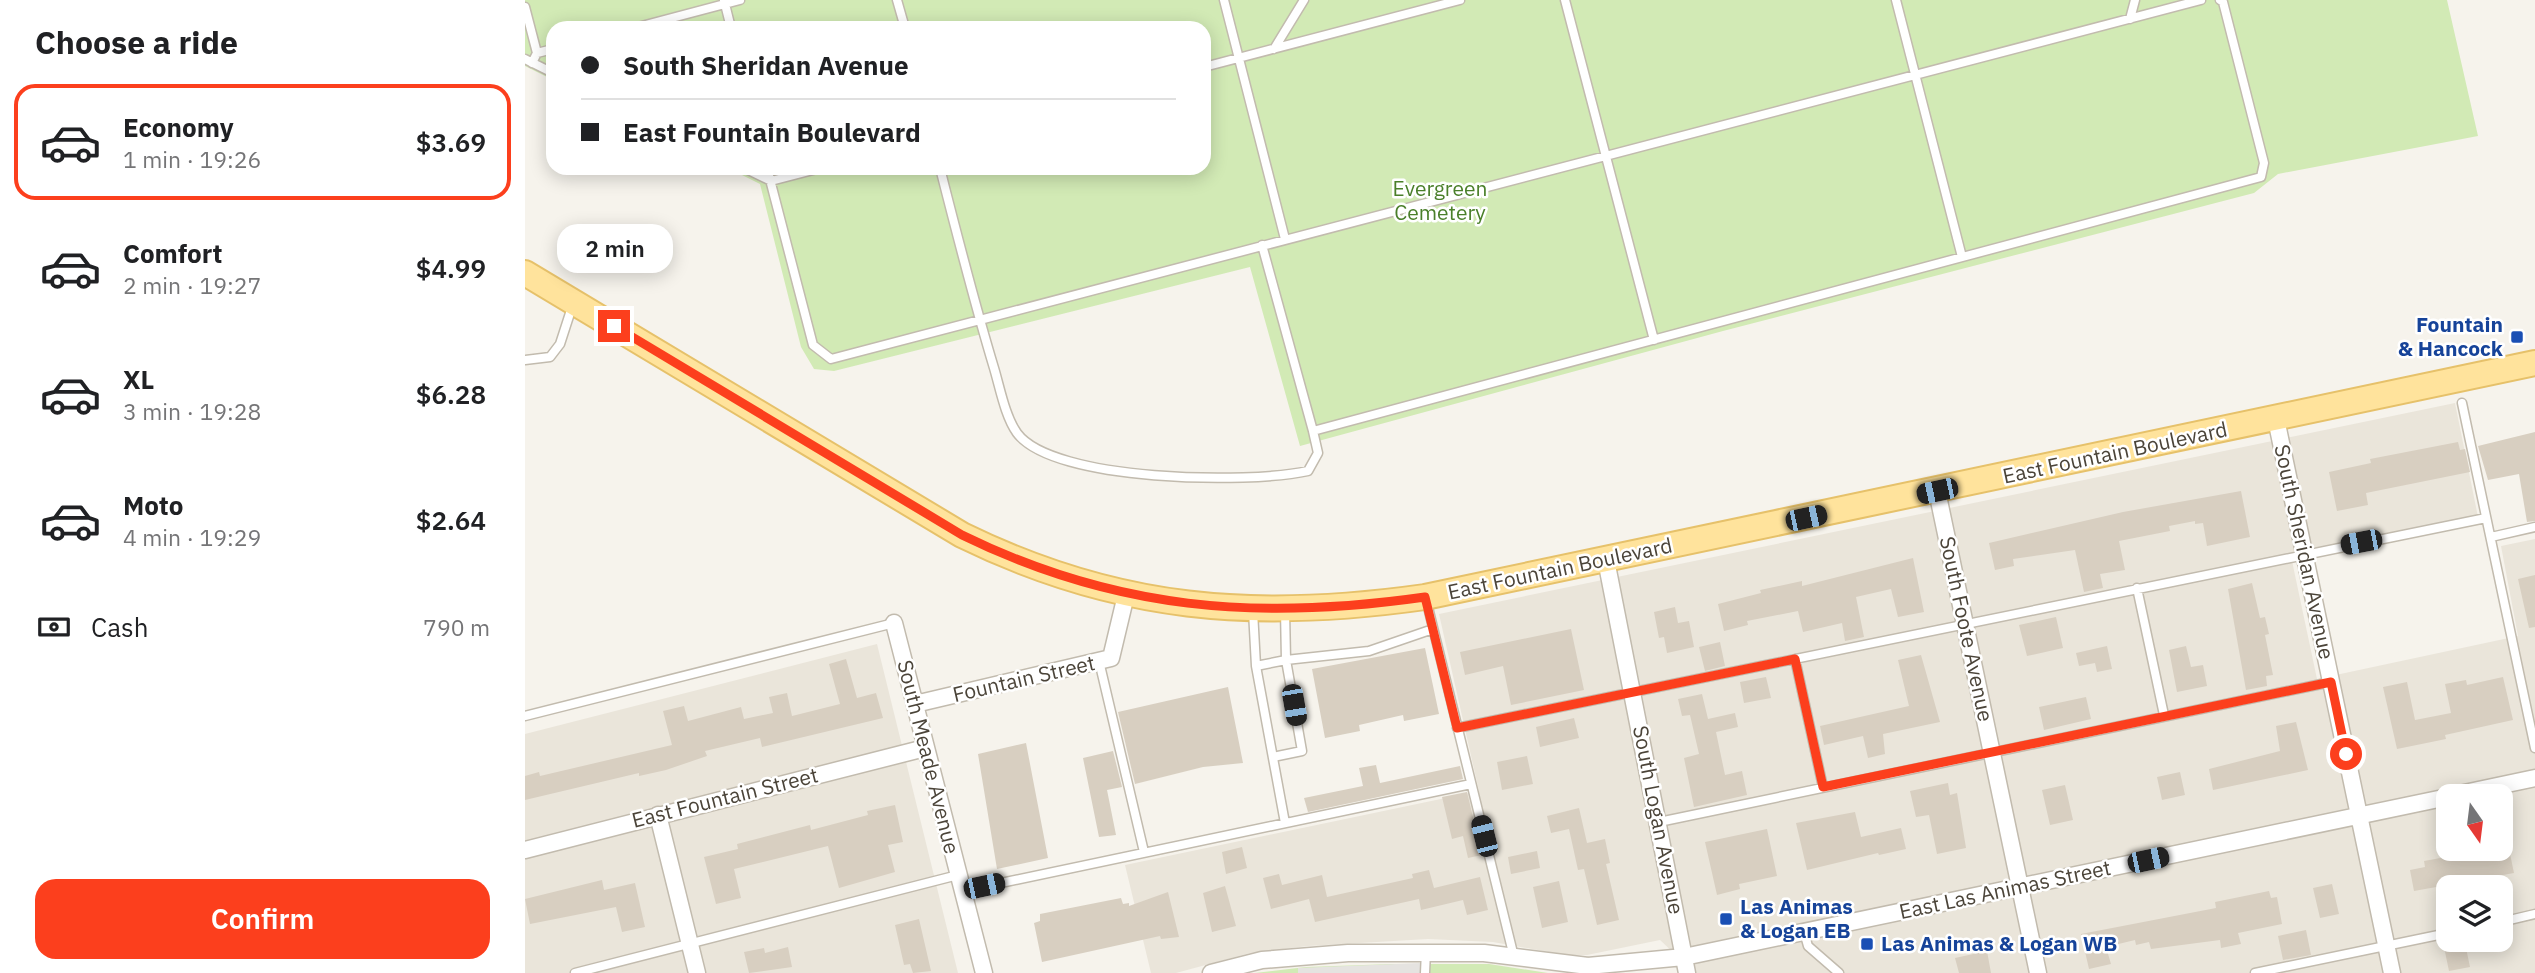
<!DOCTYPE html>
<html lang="en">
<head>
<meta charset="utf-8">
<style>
	body { margin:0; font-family:"IBM Plex Sans",sans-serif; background:#f6f6f6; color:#202124; height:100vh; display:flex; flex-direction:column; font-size:26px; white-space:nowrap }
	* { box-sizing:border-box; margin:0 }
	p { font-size:23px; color:#757577 }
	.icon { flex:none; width:38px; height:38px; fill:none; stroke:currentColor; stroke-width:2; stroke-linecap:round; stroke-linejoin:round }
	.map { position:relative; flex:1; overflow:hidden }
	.sheet { display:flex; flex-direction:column; background:#fff; width:525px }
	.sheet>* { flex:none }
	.hud { position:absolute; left:21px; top:21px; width:665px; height:154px; border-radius:21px; box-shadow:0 4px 18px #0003; display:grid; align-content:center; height:154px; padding:0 35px; background:#fff }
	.needle { width:46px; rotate:166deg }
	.controls { position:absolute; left:1911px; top:784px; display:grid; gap:14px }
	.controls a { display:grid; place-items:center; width:77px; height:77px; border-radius:14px; background:#fff; box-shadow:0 4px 18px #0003; font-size:35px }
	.end { position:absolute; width:32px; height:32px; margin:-16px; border:9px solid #fc3f1d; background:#fff; box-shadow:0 0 0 4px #fff }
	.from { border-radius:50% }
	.bubble { position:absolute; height:49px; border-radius:21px; background:#fff; box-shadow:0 4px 18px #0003; font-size:23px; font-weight:600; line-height:49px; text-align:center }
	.car { position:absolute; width:21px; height:42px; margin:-21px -10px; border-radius:9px; box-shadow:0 0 5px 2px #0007; background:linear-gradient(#222 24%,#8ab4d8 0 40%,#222 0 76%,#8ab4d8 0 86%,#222 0) }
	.hud b { display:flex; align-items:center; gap:24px; height:66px; font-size:26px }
	.hud b+b { border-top:2px solid #e0e0e0 }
	.hud i { width:18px; height:18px; background:#202124 }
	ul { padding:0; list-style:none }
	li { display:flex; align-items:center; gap:21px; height:116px; margin:0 14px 10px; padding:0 21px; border:4px solid transparent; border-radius:21px }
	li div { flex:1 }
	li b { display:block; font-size:26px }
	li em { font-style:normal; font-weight:600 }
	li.active { border-color:#fc3f1d }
	li>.icon { width:63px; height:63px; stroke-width:1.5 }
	h2 { padding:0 35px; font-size:32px; line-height:84px }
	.pay { display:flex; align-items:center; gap:18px; height:77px; padding:0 35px; font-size:26px }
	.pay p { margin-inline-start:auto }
	.button { display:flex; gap:14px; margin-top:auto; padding:14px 35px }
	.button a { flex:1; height:80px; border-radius:21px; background:#fc3f1d; color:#fff; font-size:28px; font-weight:600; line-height:80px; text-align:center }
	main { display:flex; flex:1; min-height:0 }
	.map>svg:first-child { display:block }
	.residential { fill:#eae5da; fill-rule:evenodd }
	.green { fill:#d2eab5 }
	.parking { fill:#e5e3e0 }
	.building { fill:#d8cfc1 }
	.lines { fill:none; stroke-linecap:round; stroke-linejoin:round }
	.service-casing { stroke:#c2bbae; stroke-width:11 }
	.minor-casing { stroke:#c2bbae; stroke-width:19 }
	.primary-casing { stroke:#e6c16a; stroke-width:28 }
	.service { stroke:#fff; stroke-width:8 }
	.minor { stroke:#fff; stroke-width:16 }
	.primary { stroke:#ffe39c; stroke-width:24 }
	.route { stroke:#fc3f1d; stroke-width:9 }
	.transit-dot { fill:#1a4fb4; stroke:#fff; stroke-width:2.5 }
	.labels { text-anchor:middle; stroke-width:5; stroke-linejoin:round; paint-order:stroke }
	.park-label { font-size:21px; fill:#4a7f2a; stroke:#fff }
	.transit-label { font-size:21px; font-weight:bold; fill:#164399; stroke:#fff; text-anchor:start }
	.street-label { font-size:21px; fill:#4b4439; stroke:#fff }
</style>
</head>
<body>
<main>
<section class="sheet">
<h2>Choose a ride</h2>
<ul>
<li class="active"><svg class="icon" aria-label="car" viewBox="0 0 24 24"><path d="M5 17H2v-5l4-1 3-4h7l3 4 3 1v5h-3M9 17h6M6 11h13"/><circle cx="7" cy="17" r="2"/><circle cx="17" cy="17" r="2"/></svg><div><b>Economy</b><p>1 min · 19:26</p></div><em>$3.69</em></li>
<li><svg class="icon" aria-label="car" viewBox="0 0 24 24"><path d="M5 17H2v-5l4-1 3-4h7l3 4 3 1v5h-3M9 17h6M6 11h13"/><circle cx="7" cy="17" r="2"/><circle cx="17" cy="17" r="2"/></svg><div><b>Comfort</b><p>2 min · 19:27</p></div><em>$4.99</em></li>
<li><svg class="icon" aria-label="car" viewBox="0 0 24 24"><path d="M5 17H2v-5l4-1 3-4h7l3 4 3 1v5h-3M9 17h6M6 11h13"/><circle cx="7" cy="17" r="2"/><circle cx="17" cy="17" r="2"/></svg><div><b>XL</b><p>3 min · 19:28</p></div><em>$6.28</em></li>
<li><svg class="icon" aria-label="car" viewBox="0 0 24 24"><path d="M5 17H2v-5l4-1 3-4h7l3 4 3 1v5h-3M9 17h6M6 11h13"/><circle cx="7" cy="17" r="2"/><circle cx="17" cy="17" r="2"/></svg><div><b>Moto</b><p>4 min · 19:29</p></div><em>$2.64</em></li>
</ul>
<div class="pay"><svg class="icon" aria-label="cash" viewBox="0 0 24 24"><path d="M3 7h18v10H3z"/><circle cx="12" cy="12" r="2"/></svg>Cash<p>790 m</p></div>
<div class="button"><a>Confirm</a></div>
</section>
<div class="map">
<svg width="2010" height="973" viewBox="0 0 2010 973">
	<rect width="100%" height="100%" fill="#f6f3ec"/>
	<path class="residential" d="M 1930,403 L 1954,522 L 1767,561 L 1792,679 L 1993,636 L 1976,546 L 2010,539 L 2010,973 L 1170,973 L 1135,940 L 1062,955 L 1040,955 L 968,942 L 903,939 L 783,946 L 725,953 L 651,973 L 626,973 L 600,865 L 954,791 L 914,614 ZM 1923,796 L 1976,796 L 1976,849 L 1923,849 ZM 1923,887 L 1976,887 L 1976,940 L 1923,940 Z
		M 352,644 L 433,973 L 0,973 L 0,734 Z"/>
	<path class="green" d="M 0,0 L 1922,0 L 1953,136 L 1753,174 L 1729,193 L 1198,331 L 775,446 L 725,267 L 309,371 L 289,369 L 276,347 L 235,184 L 203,168 L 679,168 L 679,28 L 28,28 L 28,80 L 0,66 Z
		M 867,964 L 964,964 L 1023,973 L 730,973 L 781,967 Z"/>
	<path class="parking" d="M 896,963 L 901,973 L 773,973 L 773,968 Z"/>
	<path class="building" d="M 2010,432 L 2010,521 L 2002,522 L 1994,474 L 1963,480 L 1953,446 Z
		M 1933,442 L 1935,450 L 1940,449 L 1945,472 L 1841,493 L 1843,505 L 1812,511 L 1804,472 L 1846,463 L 1845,459 Z
		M 1716,491 L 1725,537 L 1682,546 L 1678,523 L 1670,524 L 1670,521 L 1644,526 L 1645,531 L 1594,541 L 1600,570 L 1575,574 L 1578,588 L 1559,592 L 1550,550 L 1488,559 L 1489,566 L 1470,570 L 1464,543 L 1598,512 Z
		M 1388,558 L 1399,612 L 1373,617 L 1366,589 L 1331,597 L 1339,637 L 1320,641 L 1317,623 L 1278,632 L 1273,611 L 1222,621 L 1223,625 L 1199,631 L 1193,604 L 1236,593 L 1235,590 L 1277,581 L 1277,586 Z
		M 2010,575 L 2010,627 L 2004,628 L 1993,579 Z
		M 1727,583 L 1735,618 L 1740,617 L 1744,634 L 1740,635 L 1748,675 L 1741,676 L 1742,686 L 1721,690 L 1703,589 Z
		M 1150,607 L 1153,623 L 1164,621 L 1169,647 L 1142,653 L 1139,637 L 1134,638 L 1129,612 Z
		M 1531,617 L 1538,648 L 1502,656 L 1494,625 Z
		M 1046,629 L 1059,690 L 986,705 L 978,666 L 940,675 L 935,652 Z
		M 1195,642 L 1200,666 L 1180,671 L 1174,647 Z
		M 1582,646 L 1587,669 L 1572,672 L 1570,663 L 1554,666 L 1551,653 Z
		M 1661,646 L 1666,667 L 1678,665 L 1682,686 L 1652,692 L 1644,650 Z
		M 900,648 L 914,714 L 879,721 L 878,715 L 834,725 L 835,731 L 800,738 L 787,669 Z
		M 1396,655 L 1415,722 L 1358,734 L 1360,754 L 1343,758 L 1338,736 L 1299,745 L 1295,726 L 1384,706 L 1373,660 Z
		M 321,659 L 332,698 L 351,693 L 358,718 L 237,747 L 235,738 L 180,751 L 182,756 L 141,770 L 114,776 L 114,773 L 0,800 L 0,776 L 14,772 L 15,776 L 147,745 L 138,711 L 159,706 L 163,721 L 216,707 L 219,719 L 248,713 L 244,697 L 262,693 L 267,716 L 315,704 L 304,664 Z
		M 1241,677 L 1246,698 L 1219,703 L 1215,682 Z
		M 1978,677 L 1988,720 L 1920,735 L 1921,739 L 1872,749 L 1858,687 L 1882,682 L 1890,720 L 1926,713 L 1920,684 L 1941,680 L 1942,685 Z
		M 703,687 L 718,763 L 678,767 L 610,784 L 593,712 Z
		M 1177,694 L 1183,719 L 1210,713 L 1213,727 L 1191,732 L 1200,775 L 1217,771 L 1222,795 L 1169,807 L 1159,758 L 1174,754 L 1165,715 L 1157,716 L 1153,699 Z
		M 1561,697 L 1566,719 L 1519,730 L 1514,707 Z
		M 1049,718 L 1054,738 L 1015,747 L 1011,727 Z
		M 1771,722 L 1783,770 L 1688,790 L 1684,769 L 1755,751 L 1751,726 Z
		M 501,743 L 523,858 L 472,869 L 453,754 Z
		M 588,751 L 597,787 L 582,790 L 591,835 L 574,837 L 558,758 Z
		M 1002,756 L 1008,784 L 977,790 L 972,762 Z
		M 851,765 L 855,783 L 935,766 L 938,779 L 783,812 L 779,798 L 838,786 L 834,768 Z
		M 1655,772 L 1660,795 L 1637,800 L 1632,777 Z
		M 1423,783 L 1425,795 L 1432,793 L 1441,848 L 1412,854 L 1404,815 L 1391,817 L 1385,791 Z
		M 1540,785 L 1548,820 L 1525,825 L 1517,790 Z
		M 942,792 L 957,855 L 943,858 L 938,836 L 927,839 L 917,797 Z
		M 370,805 L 378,842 L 363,845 L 370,872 L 314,888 L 303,846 L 209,869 L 216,898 L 191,904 L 179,857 L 213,849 L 212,844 L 285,825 L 286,830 L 343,815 L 342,811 Z
		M 1054,808 L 1062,843 L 1080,839 L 1085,863 L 1081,864 L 1094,920 L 1072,925 L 1059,869 L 1053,870 L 1044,829 L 1026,833 L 1022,816 Z
		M 1330,812 L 1336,837 L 1376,828 L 1381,849 L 1354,855 L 1353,853 L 1282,870 L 1271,823 Z
		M 1242,829 L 1252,876 L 1214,884 L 1215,889 L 1192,895 L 1180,842 Z
		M 717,847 L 722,868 L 701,874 L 697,852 Z
		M 1964,849 L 1984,849 L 1989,873 L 1889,891 L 1885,870 L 1900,867 L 1899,861 Z
		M 1012,851 L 1015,868 L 986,874 L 983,857 Z
		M 904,870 L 909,888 L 955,877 L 963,910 L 942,915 L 938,900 L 896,910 L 894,899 L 790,922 L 784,899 L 746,909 L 738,878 L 754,874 L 757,885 L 797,875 L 802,897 L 888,878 L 887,874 Z
		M 77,880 L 79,890 L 110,883 L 120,927 L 97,932 L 91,907 L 5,924 L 0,899 Z
		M 1034,881 L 1043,922 L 1017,928 L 1008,887 Z
		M 1807,884 L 1814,914 L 1795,918 L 1788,888 Z
		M 700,886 L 711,926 L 687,932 L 678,893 Z
		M 1744,891 L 1746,898 L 1752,897 L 1757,924 L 1713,933 L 1716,944 L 1696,948 L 1695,940 L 1626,949 L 1624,942 L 1611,945 L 1610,940 L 1581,947 L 1586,964 L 1564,969 L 1556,934 L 1691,908 L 1690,902 Z
		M 643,892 L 654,937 L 636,939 L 635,936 L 517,962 L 509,923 L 515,921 L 515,914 L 596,898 L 598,904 L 604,903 L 604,906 Z
		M 394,919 L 406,971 L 388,973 L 385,964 L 379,965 L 370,925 Z
		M 1781,930 L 1786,955 L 1758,960 L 1753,936 Z
		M 1940,943 L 1945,967 L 1924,971 L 1919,947 Z
		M 263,947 L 267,967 L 224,973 L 219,952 L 239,948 L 240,953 Z
		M 1462,951 L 1466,973 L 1434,973 L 1430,958 Z"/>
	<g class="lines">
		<defs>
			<path id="service" d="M 199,0 L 206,28
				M 372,0 L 380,28
				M 699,0 L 760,239
				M 1040,0 L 1129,340
				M 1371,0 L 1437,257
				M 0,7 L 12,53 L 7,63
				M 1605,19 L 1610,0
				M 109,28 L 215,0
				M 749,49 L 779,0
				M 12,53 L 28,49
				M 0,59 L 28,73
				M 679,67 L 935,0
				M 219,168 L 246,181 L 296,168
				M 242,168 L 288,345 L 306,359 L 1676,0
				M 415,168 C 432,235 449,302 469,368 C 475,388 480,416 492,433 C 528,482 725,484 783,471 L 793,453 L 788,431
				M 737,245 L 788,431 L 1736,177 L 1739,163 L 1698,2 L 1695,0
				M 0,360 L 25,357 L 35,344 L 47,307
				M 1937,403 L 2010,748
				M 1966,537 L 2010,527
				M 1612,588 L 1639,715
				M 901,599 L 989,957
				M 760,610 L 761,660 L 844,651 L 908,629
				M 728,611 L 731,666 L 760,823
				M 1270,659 L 1298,787
				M 574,661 L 619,852
				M 731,666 L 761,660 L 777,751 L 748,757
				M 0,716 L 369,623
				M 932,728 L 1961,518
				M 1134,822 L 1806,682
				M 438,891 L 946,784
				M 1976,922 L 2010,914
				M 1279,932 L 1283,946 L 1314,973
				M 50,973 L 433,875
				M 900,973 L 901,951
				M 1730,973 L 1923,933"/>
			<path id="minor" d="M 1751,419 L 1867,973
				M 1412,491 L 1513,973
				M 1081,560 L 1162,973
				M 369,623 L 459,973
				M 390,704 L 586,658 L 601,595
				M 1925,796 L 2010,778
				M 133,815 L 172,973
				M 0,850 L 400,748
				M 686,973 L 737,960 L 823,953 L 959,953 L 1063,966 L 1159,957 L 1923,797"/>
			<path id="primary" d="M 0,273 L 437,535 C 592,611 730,621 900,597 L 2010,363"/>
		</defs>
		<use href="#service" class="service-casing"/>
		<use href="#minor" class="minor-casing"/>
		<use href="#primary" class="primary-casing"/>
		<use href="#service" class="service"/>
		<use href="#minor" class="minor"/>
		<use href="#primary" class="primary"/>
	</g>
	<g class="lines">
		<path class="route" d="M 89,326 L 437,535 C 590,610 732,621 900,597 L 932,728 L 1270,659 L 1298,787 L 1806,682 L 1821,754"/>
	</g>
	<g class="transit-dot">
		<rect x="1985" y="330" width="14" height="14" rx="3.5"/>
		<rect x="1194" y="912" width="14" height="14" rx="3.5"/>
		<rect x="1335" y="937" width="14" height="14" rx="3.5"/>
	</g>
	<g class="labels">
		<g class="park-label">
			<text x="915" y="196">Evergreen<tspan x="915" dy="24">Cemetery</tspan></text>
		</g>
		<g class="transit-label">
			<text x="1978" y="332" text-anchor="end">Fountain<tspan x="1978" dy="24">&amp; Hancock</tspan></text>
			<text x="1215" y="914">Las Animas<tspan x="1215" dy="24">&amp; Logan EB</tspan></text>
			<text x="1356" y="951">Las Animas &amp; Logan WB</text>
		</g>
		<g class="street-label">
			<text transform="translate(1590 453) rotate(-12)" y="7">East Fountain Boulevard</text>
			<text transform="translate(1779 552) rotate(78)" y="7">South Sheridan Avenue</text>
			<text transform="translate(1035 569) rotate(-12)" y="7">East Fountain Boulevard</text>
			<text transform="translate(1441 629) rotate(78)" y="7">South Foote Avenue</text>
			<text transform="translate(499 679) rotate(-13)" y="7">Fountain Street</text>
			<text transform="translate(403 757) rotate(76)" y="7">South Meade Avenue</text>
			<text transform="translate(200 798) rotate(-14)" y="7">East Fountain Street</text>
			<text transform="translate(1133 820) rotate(79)" y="7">South Logan Avenue</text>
			<text transform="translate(1480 890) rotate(-12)" y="7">East Las Animas Street</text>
		</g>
	</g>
</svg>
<div class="controls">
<a><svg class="needle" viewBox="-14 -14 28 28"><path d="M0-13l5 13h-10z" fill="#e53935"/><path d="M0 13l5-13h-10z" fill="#757577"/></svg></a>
<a><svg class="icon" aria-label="layers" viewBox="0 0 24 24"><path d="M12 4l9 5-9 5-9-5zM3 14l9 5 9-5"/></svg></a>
</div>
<i class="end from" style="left:1821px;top:754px"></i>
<i class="end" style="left:89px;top:326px"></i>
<div class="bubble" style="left:32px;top:224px;width:116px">2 min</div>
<i class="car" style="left:1412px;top:491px;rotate:258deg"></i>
<i class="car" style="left:1281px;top:518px;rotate:78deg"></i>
<i class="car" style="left:1836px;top:542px;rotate:259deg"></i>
<i class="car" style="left:769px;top:705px;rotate:170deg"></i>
<i class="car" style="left:959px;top:836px;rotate:346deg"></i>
<i class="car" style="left:1623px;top:860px;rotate:78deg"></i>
<i class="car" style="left:459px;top:886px;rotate:78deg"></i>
<div class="hud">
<b><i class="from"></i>South Sheridan Avenue</b>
<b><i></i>East Fountain Boulevard</b>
</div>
</div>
</main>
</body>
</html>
